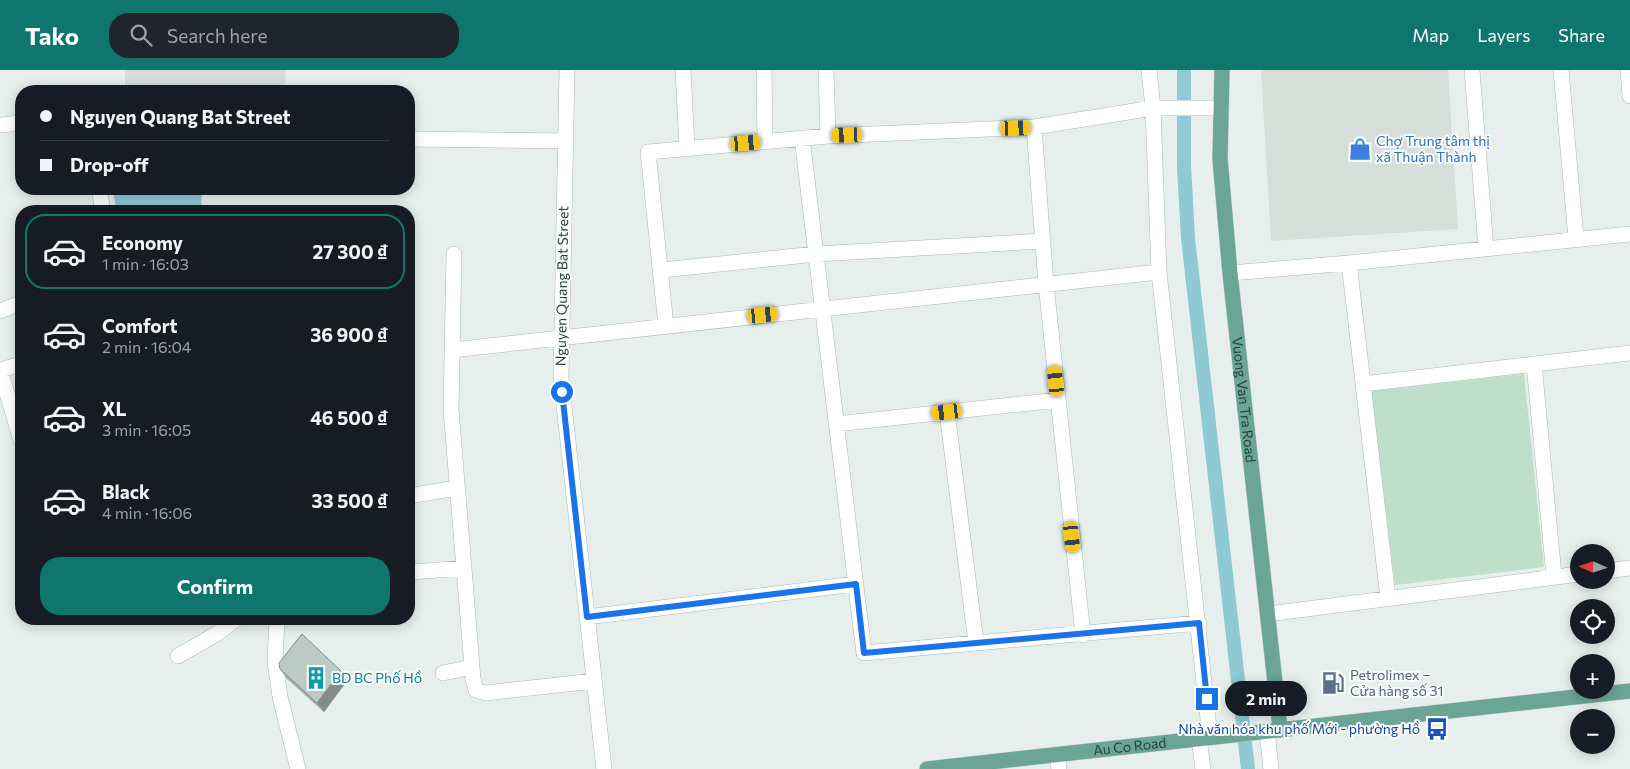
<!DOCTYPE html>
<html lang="en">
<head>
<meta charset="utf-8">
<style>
	body { margin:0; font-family:Commissioner,sans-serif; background:#20242c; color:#f1f3f6; height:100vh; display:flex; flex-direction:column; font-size:19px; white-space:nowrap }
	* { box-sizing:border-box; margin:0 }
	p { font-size:16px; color:#9ea1a6 }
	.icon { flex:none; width:28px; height:28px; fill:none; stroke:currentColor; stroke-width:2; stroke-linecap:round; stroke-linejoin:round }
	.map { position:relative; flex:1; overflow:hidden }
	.sheet { position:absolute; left:15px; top:135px; width:400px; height:420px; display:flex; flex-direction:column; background:#171b24; border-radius:20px; box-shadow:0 2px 12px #0003 }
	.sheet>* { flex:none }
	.guide { position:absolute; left:15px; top:15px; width:400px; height:110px; border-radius:20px; box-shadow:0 2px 12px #0003; display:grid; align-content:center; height:110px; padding:0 25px; background:#171b24 }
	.needle { width:32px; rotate:273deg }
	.buttons { position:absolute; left:1570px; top:474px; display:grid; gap:10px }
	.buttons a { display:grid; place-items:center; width:45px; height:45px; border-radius:50%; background:#171b24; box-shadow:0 2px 12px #0003; font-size:25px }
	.end { position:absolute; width:22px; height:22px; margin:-11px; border:6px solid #1a73e8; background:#fff; box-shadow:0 0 0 2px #fff }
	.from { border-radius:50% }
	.bubble { position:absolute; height:35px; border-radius:18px; background:#171b24; box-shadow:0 2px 12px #0003; font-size:16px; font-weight:700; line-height:35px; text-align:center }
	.car { position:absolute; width:15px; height:30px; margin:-15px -8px; border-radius:6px; box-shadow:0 0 4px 1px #0007; background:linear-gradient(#f5c518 24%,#345 0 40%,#f5c518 0 76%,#345 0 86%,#f5c518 0) }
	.guide b { display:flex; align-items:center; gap:18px; height:48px; font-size:19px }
	.guide b+b { border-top:1px solid #363941 }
	.guide i { width:12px; height:12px; background:#f1f3f6 }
	ul { padding:9px 0 0; list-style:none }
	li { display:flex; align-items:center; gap:15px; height:75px; margin:0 10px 8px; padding:0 15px; border:2px solid transparent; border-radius:20px }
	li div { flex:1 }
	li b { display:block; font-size:19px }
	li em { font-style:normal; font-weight:700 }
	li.active { border-color:#0f766e }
	li>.icon { width:45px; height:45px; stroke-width:1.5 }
	.action { display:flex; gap:10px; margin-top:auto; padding:10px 25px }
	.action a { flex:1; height:58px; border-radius:20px; background:#0f766e; color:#fff; font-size:20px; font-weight:700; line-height:58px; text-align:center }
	header { display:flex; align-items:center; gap:30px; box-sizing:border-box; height:70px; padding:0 25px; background:#0f766e; color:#fff }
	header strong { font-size:24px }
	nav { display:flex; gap:28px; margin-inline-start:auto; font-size:18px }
	.search { width:350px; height:45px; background:#20242c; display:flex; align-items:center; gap:12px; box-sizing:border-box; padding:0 18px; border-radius:20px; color:#9ea1a6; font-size:19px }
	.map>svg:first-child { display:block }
	.built { fill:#d4dfda }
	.green { fill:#bfe0c8 }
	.water { fill:#8ec9d4 }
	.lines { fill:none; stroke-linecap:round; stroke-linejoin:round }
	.canal { stroke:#8ec9d4; stroke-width:14 }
	.minor-casing { stroke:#a8b8b2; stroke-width:16 }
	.major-casing { stroke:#c2cac8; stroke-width:16 }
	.minor { stroke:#fff; stroke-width:15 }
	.major { stroke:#6aa596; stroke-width:15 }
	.wall { fill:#a1aea9 }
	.shaded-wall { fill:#838d89 }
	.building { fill:#bbcac4; stroke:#838d89 }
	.route { stroke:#1a73e8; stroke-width:6 }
	.labels { text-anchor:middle; stroke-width:4; stroke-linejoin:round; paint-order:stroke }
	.shop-label { font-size:14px; fill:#366cbe; stroke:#f7fbf9; text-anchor:start }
	.street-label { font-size:14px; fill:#24423a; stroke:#f7fbf9 }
	.service-label { font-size:14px; fill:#4e5e75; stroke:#f7fbf9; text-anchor:start }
	.culture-label { font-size:14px; fill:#0d838f; stroke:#f7fbf9; text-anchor:start }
	.transit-label { font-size:14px; fill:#164399; stroke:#f7fbf9; text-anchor:end }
</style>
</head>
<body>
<header>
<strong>Tako</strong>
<div class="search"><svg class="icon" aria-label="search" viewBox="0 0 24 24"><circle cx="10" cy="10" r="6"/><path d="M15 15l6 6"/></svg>Search here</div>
<nav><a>Map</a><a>Layers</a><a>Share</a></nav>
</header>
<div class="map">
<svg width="1630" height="699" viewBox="0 0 1630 699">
	<rect width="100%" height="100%" fill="#e6efeb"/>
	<path class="built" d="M 125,0 L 286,0 L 284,21 L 125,21 Z
		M 1261,0 L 1448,0 L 1458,159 L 1271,171 Z"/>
	<path class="green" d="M 1524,304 L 1544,497 L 1395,515 L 1371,321 Z"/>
	<path class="water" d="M 113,119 L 202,119 L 201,141 L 116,141 Z"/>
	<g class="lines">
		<path class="canal" d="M 1184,0 L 1184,96 L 1188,168 L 1248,699"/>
		<defs>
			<path id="minor" d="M 567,0 L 561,308 L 604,699
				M 683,0 L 687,78
				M 764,0 L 765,71
				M 826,0 L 828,66
				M 1149,0 L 1153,38 L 1159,202 L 1210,667
				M 1472,0 L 1486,179
				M 1561,0 L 1576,168
				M 1628,0 L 1630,26
				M 0,55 L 21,53
				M 1034,57 L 1046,214 L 1083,565
				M 802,68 L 864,583 L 1199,553
				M 409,69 L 564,71
				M 99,119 L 103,141
				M 454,184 L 451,339 L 473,609 L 476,620 L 485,623 L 594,611
				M 1349,193 L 1388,528
				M 662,200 L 816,184 L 1043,171
				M 1230,203 L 1349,193 L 1630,164
				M 0,241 L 21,233
				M 666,256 L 648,82 L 828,66 L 1034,57 L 1153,38 L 1221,38
				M 452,280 L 1159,202
				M 1534,294 L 1554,506
				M 0,300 L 21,370
				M 0,300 L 21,294
				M 1363,314 L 1630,283
				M 947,342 L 976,573
				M 836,354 L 1058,330
				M 409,426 L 457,418
				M 1606,501 L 1630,498
				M 412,502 L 464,498
				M 1268,544 L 1579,504
				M 587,547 L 855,514
				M 277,549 L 275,591 L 280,627 L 298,699
				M 178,586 L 218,563 L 236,549
				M 443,603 L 472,597
				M 1267,660 L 1271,699
				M 1199,668 L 1203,699
				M 1057,684 L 1059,699"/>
			<g id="major">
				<path id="s1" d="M 1222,0 L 1220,89 L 1230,203 L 1280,658"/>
				<path id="s2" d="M 927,699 L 1630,621"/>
			</g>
		</defs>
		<use href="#minor" class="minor-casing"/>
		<use href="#major" class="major-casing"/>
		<use href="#minor" class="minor"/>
		<use href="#major" class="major"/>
	</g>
	<path class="wall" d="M 280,599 L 347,611 L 324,642 L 287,609 Z"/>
	<path class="shaded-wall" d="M 341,601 L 347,611 L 324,642 L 317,633 Z"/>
	<path class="building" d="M 302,564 L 341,601 L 317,633 L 280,599 L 279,593 Z"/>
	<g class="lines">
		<path class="route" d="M 562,322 L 587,547 L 856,514 L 864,583 L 1199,553 L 1207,629"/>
	</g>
	<defs>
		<symbol id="shop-bare" viewBox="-9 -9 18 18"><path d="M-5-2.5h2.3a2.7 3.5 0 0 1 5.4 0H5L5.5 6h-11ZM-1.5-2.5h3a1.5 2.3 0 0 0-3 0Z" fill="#3f7fe0" stroke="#f7fbf9" stroke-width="2.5" paint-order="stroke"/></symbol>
		<symbol id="building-bare" viewBox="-9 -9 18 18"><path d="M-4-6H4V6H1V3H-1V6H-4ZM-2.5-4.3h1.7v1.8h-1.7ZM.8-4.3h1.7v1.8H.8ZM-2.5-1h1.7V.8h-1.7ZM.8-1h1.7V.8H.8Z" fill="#0f9aa8" stroke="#f7fbf9" stroke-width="2.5" paint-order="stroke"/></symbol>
		<symbol id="fuel-bare" viewBox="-9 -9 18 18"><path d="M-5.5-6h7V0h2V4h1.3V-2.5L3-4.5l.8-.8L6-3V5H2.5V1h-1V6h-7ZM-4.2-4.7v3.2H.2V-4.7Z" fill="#5c6f8a" stroke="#f7fbf9" stroke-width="2.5" paint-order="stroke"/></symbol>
		<symbol id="bus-bare" viewBox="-9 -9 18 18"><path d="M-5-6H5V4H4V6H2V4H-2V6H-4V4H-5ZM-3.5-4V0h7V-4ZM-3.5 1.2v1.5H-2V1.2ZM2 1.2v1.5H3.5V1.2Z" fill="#1a4fb4" stroke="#f7fbf9" stroke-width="2.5" paint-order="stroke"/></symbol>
	</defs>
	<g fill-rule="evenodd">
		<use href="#shop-bare" x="1344" y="63" width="32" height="32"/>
		<use href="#building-bare" x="300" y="592" width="32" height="32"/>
		<use href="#fuel-bare" x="1317" y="597" width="32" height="32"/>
		<use href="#bus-bare" x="1421" y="643" width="32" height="32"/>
	</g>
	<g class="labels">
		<g class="shop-label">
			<text x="1376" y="76">Chợ Trung tâm thị<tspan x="1376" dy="16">xã Thuận Thành</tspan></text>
		</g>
		<g class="street-label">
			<text transform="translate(562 216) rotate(-89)" y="5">Nguyen Quang Bat Street</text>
			<text dy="5" stroke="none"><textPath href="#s1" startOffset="331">Vuong Van Tra Road</textPath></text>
			<text dy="5" stroke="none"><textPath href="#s2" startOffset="204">Au Co Road</textPath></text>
		</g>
		<g class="service-label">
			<text x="1350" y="610">Petrolimex –<tspan x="1350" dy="16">Cửa hàng số 31</tspan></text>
		</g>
		<g class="culture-label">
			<text x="332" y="613">BD BC Phố Hồ</text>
		</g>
		<g class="transit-label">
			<text x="1420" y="664">Nhà văn hóa khu phố Mới - phường Hồ</text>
		</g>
	</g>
</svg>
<div class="buttons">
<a><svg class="needle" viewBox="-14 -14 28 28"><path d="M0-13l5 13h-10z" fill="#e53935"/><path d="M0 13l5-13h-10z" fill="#9ea1a6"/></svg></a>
<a><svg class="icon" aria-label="locate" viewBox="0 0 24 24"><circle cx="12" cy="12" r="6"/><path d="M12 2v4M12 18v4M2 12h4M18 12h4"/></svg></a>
<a>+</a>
<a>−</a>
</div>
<i class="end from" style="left:562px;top:322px"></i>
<i class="end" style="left:1207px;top:629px"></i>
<div class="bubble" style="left:1225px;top:611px;width:82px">2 min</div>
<i class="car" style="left:1016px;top:58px;rotate:88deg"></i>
<i class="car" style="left:847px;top:65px;rotate:268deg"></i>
<i class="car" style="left:746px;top:73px;rotate:85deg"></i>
<i class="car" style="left:763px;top:245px;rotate:84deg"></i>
<i class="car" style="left:1056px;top:311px;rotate:354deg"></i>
<i class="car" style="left:947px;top:342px;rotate:263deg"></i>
<i class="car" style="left:1072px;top:467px;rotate:174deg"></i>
<div class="guide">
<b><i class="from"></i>Nguyen Quang Bat Street</b>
<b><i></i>Drop-off</b>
</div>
<section class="sheet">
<ul>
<li class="active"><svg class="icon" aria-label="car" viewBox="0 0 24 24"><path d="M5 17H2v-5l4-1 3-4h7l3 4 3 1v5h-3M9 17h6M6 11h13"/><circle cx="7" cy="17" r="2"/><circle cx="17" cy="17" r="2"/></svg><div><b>Economy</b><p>1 min · 16:03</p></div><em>27 300 ₫</em></li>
<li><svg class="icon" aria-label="car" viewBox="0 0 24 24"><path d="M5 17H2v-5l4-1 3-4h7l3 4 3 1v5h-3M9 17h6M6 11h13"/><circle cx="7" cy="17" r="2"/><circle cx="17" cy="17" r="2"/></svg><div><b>Comfort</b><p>2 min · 16:04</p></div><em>36 900 ₫</em></li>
<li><svg class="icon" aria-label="car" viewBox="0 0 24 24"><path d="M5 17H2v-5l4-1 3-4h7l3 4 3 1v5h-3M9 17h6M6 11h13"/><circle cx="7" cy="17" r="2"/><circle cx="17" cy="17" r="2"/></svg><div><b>XL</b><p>3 min · 16:05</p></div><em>46 500 ₫</em></li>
<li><svg class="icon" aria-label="car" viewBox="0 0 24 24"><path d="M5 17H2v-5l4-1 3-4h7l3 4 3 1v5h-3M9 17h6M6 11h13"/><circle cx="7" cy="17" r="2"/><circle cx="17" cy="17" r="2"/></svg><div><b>Black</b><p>4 min · 16:06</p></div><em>33 500 ₫</em></li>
</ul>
<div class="action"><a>Confirm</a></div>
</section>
</div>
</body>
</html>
